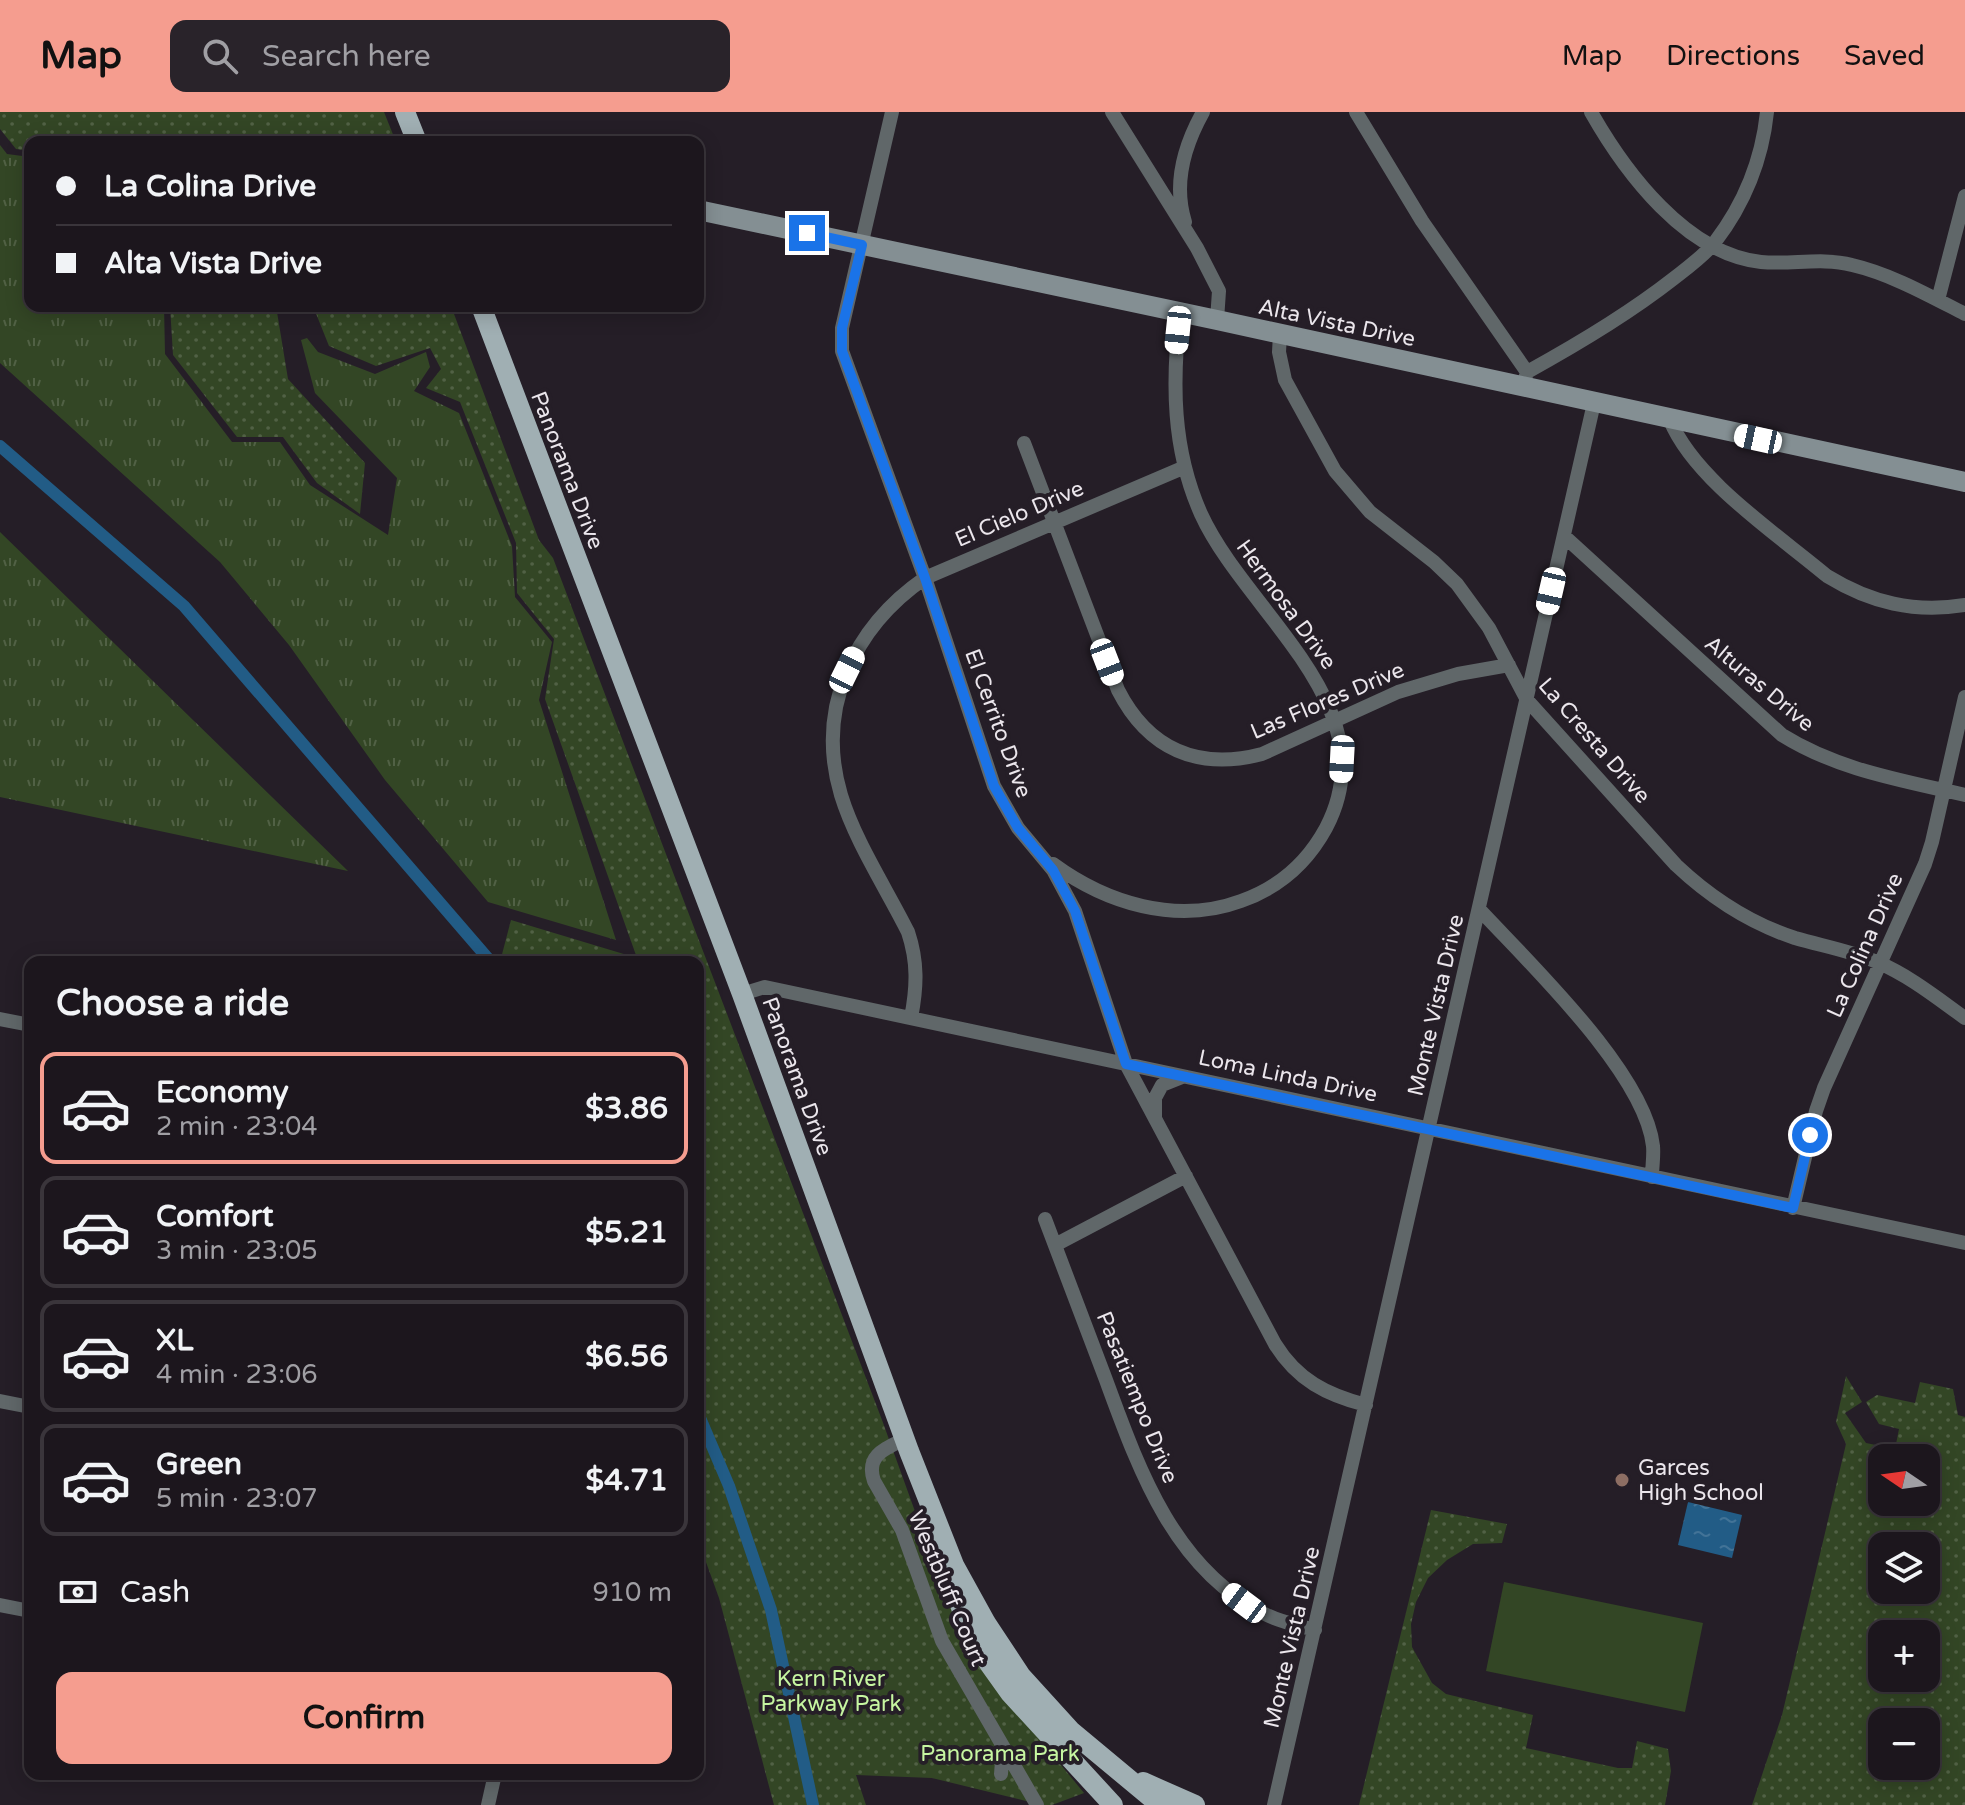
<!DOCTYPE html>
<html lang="en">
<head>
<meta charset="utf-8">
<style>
	body { margin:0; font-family:"Varela Round",sans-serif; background:#29232a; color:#f1f3f6; height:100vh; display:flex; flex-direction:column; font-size:30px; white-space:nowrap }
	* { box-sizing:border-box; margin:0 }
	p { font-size:26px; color:#a09fa4 }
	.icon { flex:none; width:44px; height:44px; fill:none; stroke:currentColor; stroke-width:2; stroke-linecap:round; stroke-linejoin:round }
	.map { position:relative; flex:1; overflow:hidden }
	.side { position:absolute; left:24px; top:844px; width:680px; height:824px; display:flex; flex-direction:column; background:#1c161d; border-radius:16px; box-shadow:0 4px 20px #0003,0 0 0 2px #3a353b }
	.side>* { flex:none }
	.guide { position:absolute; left:24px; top:24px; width:680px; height:176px; border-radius:16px; box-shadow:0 4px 20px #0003,0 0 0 2px #3a353b; display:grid; align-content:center; height:176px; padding:0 32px; background:#1c161d }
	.needle { width:52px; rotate:283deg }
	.tools { position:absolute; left:1868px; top:1332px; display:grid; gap:16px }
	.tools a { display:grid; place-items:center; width:72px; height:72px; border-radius:16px; background:#1c161d; box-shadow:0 4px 20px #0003,0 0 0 2px #3a353b; font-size:40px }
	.end { position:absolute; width:36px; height:36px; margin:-18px; border:10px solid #1a73e8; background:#fff; box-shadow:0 0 0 4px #fff }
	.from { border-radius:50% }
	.car { position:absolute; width:24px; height:48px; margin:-24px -12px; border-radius:10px; box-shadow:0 0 6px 2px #0007; background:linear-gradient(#fff 24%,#345 0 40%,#fff 0 76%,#345 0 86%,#fff 0) }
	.guide b { display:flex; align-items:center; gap:28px; height:76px; font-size:30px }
	.guide b+b { border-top:2px solid #3a353b }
	.guide i { width:20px; height:20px; background:#f1f3f6 }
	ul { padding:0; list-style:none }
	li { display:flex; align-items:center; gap:24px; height:112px; margin:0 16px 12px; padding:0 16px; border:4px solid #3a353b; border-radius:16px }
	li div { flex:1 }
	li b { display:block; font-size:30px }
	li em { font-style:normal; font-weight:800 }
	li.active { border-color:#f59d8f }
	li>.icon { width:72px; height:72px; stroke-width:1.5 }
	h2 { padding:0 32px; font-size:36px; line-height:96px }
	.pay { display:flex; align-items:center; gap:20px; height:88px; padding:0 32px; font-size:30px }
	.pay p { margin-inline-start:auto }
	.action { display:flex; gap:16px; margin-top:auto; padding:16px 32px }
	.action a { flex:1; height:92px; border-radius:16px; background:#f59d8f; color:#111; font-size:32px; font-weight:800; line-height:92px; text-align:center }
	header { display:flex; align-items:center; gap:48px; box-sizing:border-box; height:112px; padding:0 40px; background:#f59d8f; color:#111 }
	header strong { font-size:38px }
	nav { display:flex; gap:44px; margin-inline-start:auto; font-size:28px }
	.search { width:560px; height:72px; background:#29232a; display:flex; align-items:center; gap:20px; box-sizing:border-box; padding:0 28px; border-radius:16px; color:#a09fa4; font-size:30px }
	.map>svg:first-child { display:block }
	.grass { fill:url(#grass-tufts) }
	.park { fill:url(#park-dots); fill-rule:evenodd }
	.garden { fill:#334625 }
	.water { fill:url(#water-ripples) }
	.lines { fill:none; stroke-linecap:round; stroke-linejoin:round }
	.canal { stroke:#225c86; stroke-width:12 }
	.street { stroke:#606769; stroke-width:14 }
	.secondary { stroke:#848f93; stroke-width:20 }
	.primary { stroke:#a0afb3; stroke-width:20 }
	.route { stroke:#1a73e8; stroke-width:10 }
	.education-dot { fill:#8d6e63; stroke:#251e27; stroke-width:3 }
	.labels { text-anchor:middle; stroke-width:8; stroke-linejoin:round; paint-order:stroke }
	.street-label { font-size:22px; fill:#ebe6ec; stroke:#251e27 }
	.poi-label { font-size:22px; fill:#ebe6ec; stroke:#251e27; text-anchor:start }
	.park-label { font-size:22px; fill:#c6f6a1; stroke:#251e27 }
</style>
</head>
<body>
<header>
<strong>Map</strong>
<div class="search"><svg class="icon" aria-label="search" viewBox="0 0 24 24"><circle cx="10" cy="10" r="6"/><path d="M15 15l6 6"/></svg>Search here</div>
<nav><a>Map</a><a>Directions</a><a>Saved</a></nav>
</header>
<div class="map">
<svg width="1965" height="1693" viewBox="0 0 1965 1693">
	<defs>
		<pattern id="grass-tufts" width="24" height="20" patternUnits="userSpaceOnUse" patternTransform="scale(2)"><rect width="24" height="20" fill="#334625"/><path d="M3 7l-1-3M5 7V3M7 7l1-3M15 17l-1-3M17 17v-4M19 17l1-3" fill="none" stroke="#516145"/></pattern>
		<pattern id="park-dots" width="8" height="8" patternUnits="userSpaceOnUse" patternTransform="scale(2)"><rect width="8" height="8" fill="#334625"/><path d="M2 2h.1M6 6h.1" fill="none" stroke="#516145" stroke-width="1.8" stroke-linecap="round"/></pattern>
		<pattern id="water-ripples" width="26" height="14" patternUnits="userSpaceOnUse" patternTransform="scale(2)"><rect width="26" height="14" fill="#225c86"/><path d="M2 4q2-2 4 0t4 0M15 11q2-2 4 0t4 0" fill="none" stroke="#427397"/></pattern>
	</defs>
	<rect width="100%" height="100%" fill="#251e27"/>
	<path class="grass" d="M 0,33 L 7,42 L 30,45 L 30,194 L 164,194 L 165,242 L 232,330 L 280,330 L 310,373 L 388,423 L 397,366 L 315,281 L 301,228 L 307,226 L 318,240 L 375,262 L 426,240 L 430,255 L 414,279 L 459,301 L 512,434 L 515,485 L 552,530 L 539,588 L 616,828 L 488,790 L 385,668 L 289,533 L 220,450 L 0,251 Z
		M 0,420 L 348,759 L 0,685 Z"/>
	<path class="park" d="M 0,0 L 384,0 L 396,30 L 30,30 L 30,39 L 16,37 L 0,17 Z
		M 170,194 L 276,194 L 288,267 L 365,351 L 360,402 L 317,371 L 283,325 L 237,325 L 173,243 Z
		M 313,194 L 451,194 L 539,428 L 553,446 L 882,1308 L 938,1463 L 966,1527 L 988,1564 L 1084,1681 L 1052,1693 L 1042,1693 L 932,1666 L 856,1663 L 866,1693 L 774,1693 L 719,1486 L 698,1428 L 698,850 L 500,850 L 511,808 L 637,846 L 545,587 L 554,527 L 517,481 L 516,431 L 460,290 L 426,276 L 441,257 L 430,236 L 376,254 L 329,234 Z
		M 1846,1264 L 1862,1290 L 1845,1301 L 1866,1331 L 1895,1337 L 1899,1317 L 1879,1312 L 1866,1290 L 1877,1283 L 1915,1291 L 1920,1270 L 1953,1277 L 1958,1303 L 1965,1305 L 1965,1693 L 1752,1693 L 1782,1603 L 1846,1332 L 1836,1310 ZM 1926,1346 L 1926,1390 L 1882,1390 L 1882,1346 ZM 1926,1434 L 1926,1478 L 1882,1478 L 1882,1434 ZM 1926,1522 L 1926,1566 L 1882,1566 L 1882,1522 ZM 1926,1610 L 1926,1654 L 1882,1654 L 1882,1610 Z
		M 1431,1398 L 1507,1412 L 1502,1431 L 1473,1432 L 1447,1448 L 1428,1466 L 1416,1490 L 1411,1512 L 1412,1535 L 1432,1571 L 1446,1582 L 1533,1603 L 1526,1636 L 1618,1656 L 1632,1656 L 1637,1629 L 1668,1637 L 1671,1659 L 1665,1693 L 1359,1693 Z"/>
	<path class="garden" d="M 1504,1470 L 1703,1511 L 1685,1600 L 1486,1559 Z"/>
	<path class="water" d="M 1688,1390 L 1742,1403 L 1732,1446 L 1678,1433 Z"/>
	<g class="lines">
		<path class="canal" d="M 0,334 L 184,494 L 491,850
			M 698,1301 L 729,1374 L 771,1498 L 813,1693"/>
		<path class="street" d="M 892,0 L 842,216 L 842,239 L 925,466 L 994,674 L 1018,716 L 1053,758 L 1075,799 L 1126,952 L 1275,1232 C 1297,1268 1327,1283 1366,1293
			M 1112,0 L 1197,136 L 1219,179 L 1217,208
			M 1356,0 L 1422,109 L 1527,260 L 1525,267
			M 1591,0 C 1625,60 1686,142 1761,150 C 1791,153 1822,145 1852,153 C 1891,162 1930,184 1965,202
			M 1185,110 C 1173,72 1184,34 1203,0
			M 1938,188 L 1965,84
			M 1280,222 L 1279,240 L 1285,268 L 1335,359 L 1370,400 L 1434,450 L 1457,472 L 1489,516 L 1527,588 L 1676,753 C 1711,786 1749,811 1795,826 C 1823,834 1851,839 1877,850 C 1910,864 1937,886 1965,906
			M 1527,260 C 1578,232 1627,203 1673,167 C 1687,156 1704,144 1715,130 C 1744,92 1762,48 1767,0
			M 1670,308 C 1694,367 1777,422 1827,464 C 1871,491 1914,501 1965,493
			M 1024,331 L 1118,578 C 1148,637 1198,659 1262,642 L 1398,580 L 1458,562 L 1509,553
			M 1564,424 L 1782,623 C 1838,658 1901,668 1965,683
			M 1053,752 C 1106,791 1176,813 1241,789 C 1278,776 1307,751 1326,716 C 1390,595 1246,501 1201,402 C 1172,337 1172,270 1180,200
			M 1479,797 C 1529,851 1645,961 1653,1034 C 1654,1044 1652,1055 1652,1065
			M 742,882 L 765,875 L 1965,1131
			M 911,906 C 917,875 918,850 908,820 C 886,776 855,729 841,683 C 815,596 854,515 925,466 L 1185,355
			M 0,907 L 30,913
			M 1155,1005 L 1155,986 L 1162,973 L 1182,965
			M 1793,1096 L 1816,999 L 1824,976 L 1925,752 L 1932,730 L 1965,585
			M 1045,1107 C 1065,1160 1085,1214 1106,1268 C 1138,1355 1173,1456 1263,1501 C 1279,1510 1297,1513 1315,1518
			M 1055,1133 L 1186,1064
			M 0,1289 L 30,1295
			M 905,1327 C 886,1336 865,1343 874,1369 L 902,1418 L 942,1529 L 1037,1693
			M 0,1493 L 30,1499
			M 1001,1662 L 1003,1637
			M 488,1693 L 495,1662
			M 1274,1693 L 1594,291"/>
		<path class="secondary" d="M 698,98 L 1217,208 L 1965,370"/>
		<path class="primary" d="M 405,0 L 417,30
			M 481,194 L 742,882 L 909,1339 L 954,1453 L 986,1511 L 1021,1564 L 1071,1619 L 1160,1693
			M 953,1472 L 969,1519 L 990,1553 L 1010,1581 L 1113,1693
			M 1143,1670 L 1195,1693"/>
	</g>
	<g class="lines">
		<path class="route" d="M 807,121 L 862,133 L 842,216 L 842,239 L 925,466 L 994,674 L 1018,716 L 1053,758 L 1075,799 L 1126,952 L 1793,1096 L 1810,1023"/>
	</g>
	<circle class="education-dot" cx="1622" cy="1368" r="8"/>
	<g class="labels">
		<g class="street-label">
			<text transform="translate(1337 210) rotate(12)" y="8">Alta Vista Drive</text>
			<text transform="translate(568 358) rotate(69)" y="8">Panorama Drive</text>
			<text transform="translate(1019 401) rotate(-23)" y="8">El Cielo Drive</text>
			<text transform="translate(1287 492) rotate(54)" y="8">Hermosa Drive</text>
			<text transform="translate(1760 571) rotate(40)" y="8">Alturas Drive</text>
			<text transform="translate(1327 588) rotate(-23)" y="8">Las Flores Drive</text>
			<text transform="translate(999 611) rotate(70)" y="8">El Cerrito Drive</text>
			<text transform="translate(1595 628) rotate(49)" y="8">La Cresta Drive</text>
			<text transform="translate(1864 833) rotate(-66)" y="8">La Colina Drive</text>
			<text transform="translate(1435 893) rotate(-77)" y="8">Monte Vista Drive</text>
			<text transform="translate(1288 963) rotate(12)" y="8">Loma Linda Drive</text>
			<text transform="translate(798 964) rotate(70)" y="8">Panorama Drive</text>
			<text transform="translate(1138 1285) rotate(68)" y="8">Pasatiempo Drive</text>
			<text transform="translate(948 1476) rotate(67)" y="8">Westbluff Court</text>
			<text transform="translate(1291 1525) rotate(-77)" y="8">Monte Vista Drive</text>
		</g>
		<g class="poi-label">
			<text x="1638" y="1363">Garces<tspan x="1638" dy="25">High School</tspan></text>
		</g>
		<g class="park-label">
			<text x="831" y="1574">Kern River<tspan x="831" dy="25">Parkway Park</tspan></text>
			<text x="1000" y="1649">Panorama Park</text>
		</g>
	</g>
</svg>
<div class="tools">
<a><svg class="needle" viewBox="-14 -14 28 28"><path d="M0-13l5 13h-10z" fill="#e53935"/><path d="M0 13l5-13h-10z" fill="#a09fa4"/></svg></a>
<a><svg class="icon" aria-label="layers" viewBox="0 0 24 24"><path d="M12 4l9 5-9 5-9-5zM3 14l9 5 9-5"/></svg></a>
<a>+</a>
<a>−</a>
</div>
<i class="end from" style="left:1810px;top:1023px"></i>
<i class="end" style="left:807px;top:121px"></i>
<i class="car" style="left:1178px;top:218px;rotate:186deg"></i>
<i class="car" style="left:1758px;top:327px;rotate:282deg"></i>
<i class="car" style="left:1551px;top:479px;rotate:193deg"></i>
<i class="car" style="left:1107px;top:550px;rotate:159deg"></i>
<i class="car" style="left:847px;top:558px;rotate:26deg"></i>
<i class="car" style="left:1342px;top:647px;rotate:183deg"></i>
<i class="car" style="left:1244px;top:1491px;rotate:307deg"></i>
<div class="guide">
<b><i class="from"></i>La Colina Drive</b>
<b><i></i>Alta Vista Drive</b>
</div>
<section class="side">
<h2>Choose a ride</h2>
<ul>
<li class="active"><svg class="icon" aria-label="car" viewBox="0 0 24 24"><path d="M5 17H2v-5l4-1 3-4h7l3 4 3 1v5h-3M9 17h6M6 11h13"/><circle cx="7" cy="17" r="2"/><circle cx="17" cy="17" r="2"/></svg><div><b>Economy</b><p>2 min · 23:04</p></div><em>$3.86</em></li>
<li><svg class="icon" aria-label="car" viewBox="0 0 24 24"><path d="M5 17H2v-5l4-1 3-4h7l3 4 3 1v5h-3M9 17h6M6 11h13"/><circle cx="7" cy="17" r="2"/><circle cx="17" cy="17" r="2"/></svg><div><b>Comfort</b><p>3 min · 23:05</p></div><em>$5.21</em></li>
<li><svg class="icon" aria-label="car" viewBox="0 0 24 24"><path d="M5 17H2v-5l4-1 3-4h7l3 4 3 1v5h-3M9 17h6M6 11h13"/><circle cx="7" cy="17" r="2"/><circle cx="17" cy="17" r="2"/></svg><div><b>XL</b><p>4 min · 23:06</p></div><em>$6.56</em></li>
<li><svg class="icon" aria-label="car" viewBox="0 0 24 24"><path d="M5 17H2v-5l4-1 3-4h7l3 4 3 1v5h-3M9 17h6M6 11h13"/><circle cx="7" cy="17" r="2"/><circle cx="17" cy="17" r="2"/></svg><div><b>Green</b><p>5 min · 23:07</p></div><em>$4.71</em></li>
</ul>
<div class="pay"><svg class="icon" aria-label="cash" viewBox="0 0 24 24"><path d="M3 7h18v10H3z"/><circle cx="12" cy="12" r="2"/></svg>Cash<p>910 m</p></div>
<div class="action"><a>Confirm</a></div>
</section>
</div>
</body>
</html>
